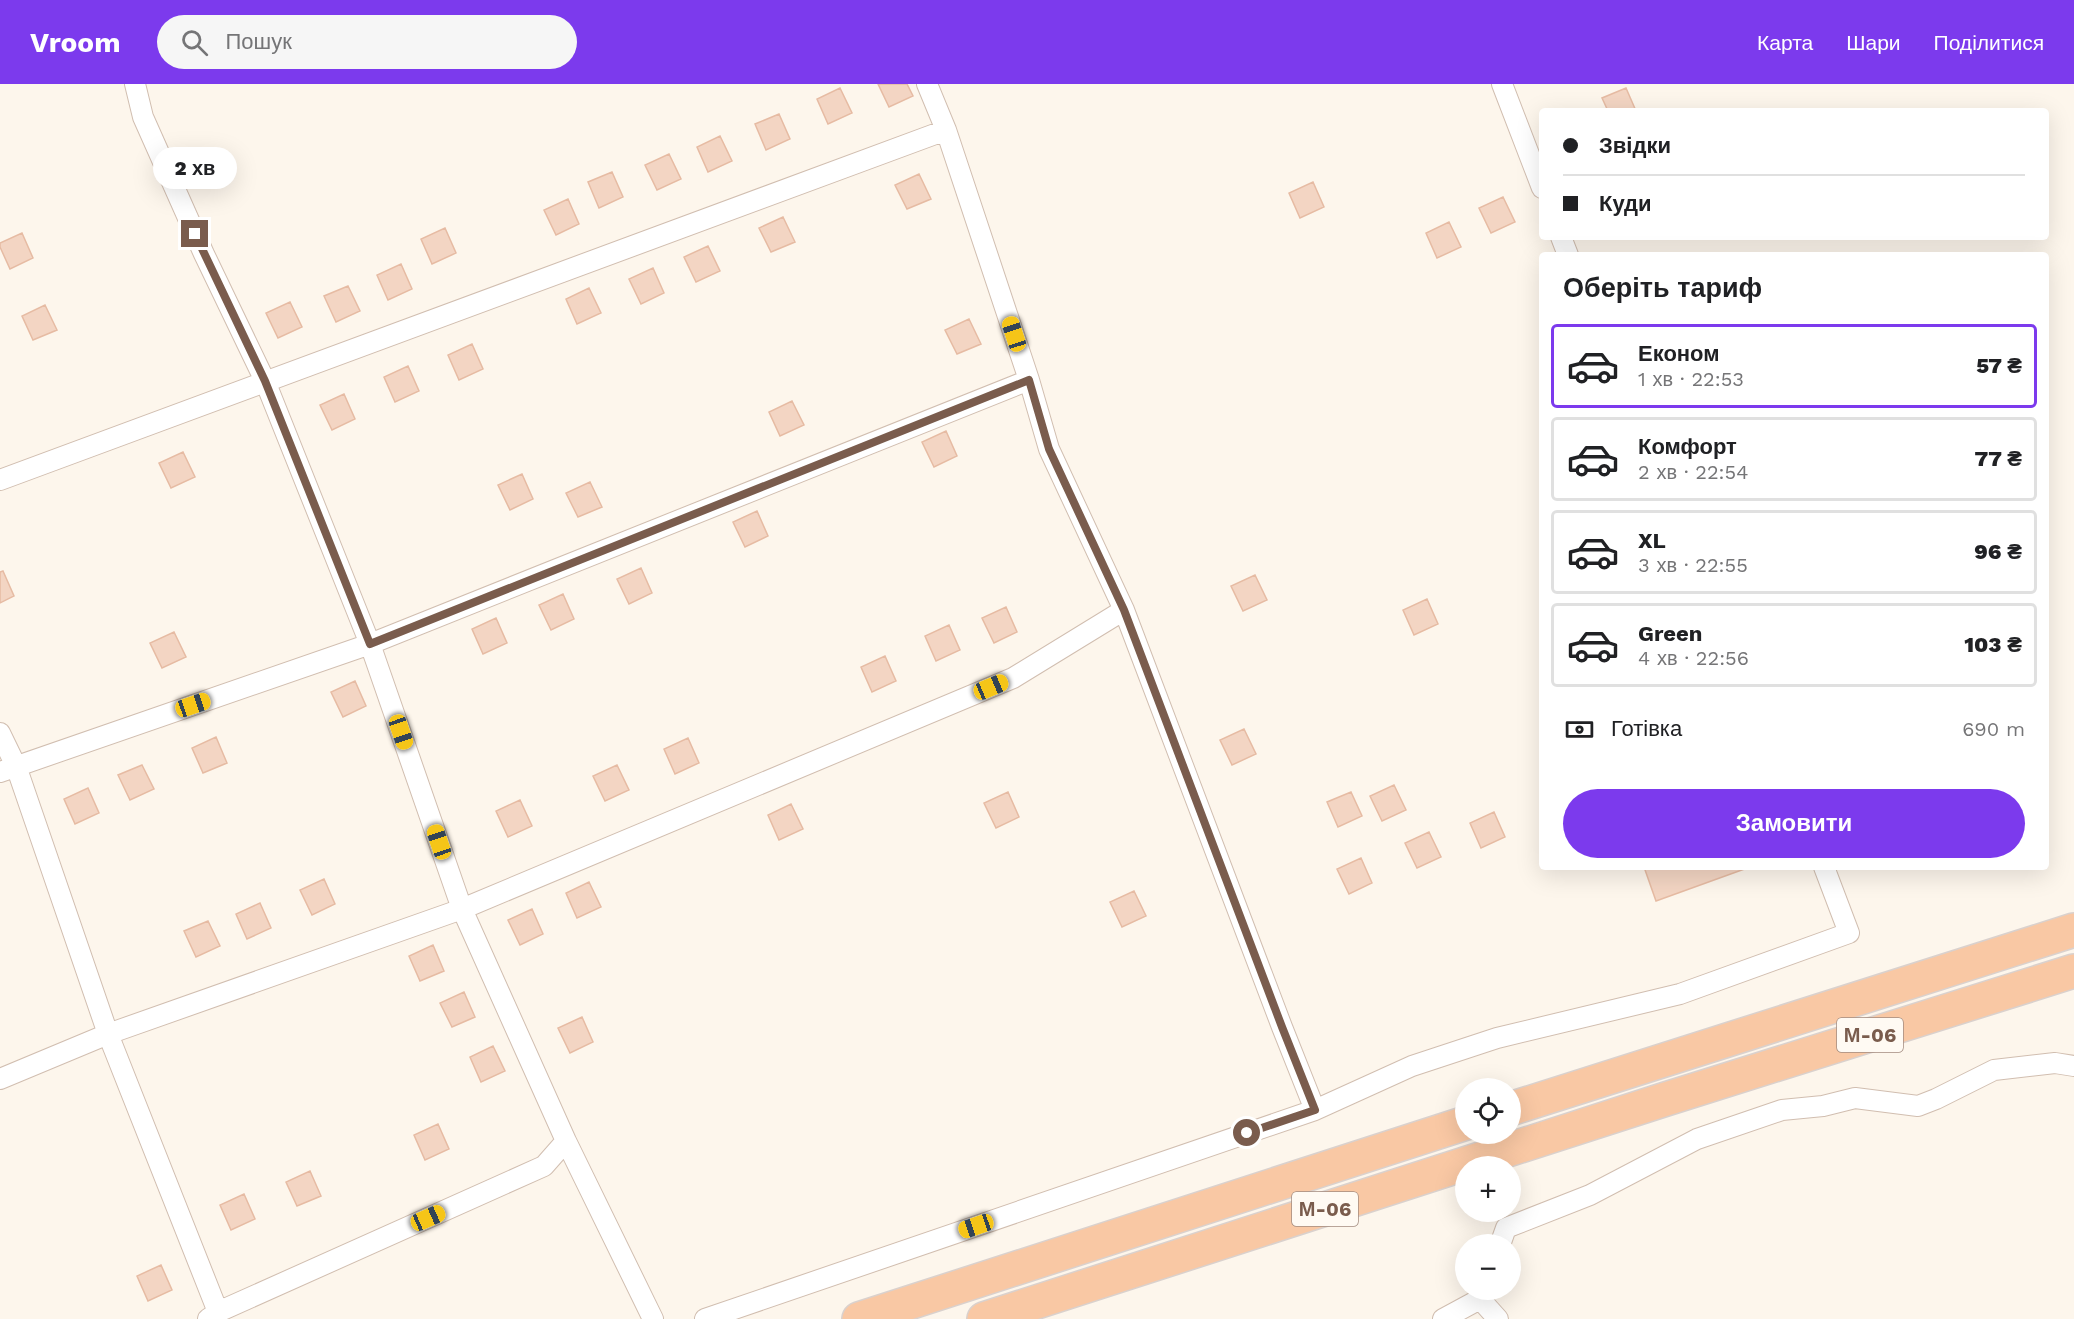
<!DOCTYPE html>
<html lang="uk">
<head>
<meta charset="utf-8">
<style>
	body { margin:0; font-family:"Work Sans",sans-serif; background:#f6f6f6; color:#202124; height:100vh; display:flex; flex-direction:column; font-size:22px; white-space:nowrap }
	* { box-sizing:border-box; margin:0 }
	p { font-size:20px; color:#757577 }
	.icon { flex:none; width:33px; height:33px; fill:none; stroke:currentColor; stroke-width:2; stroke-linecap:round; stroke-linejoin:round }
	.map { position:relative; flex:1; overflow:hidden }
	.side { position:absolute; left:1539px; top:168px; width:510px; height:618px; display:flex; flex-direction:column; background:#fff; border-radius:6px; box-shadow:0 6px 24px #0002 }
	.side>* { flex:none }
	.guide { position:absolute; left:1539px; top:24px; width:510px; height:132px; border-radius:6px; box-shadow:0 6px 24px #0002; display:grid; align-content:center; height:132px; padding:0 24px; background:#fff }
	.tools { position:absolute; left:1455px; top:994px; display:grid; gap:12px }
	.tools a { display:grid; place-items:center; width:66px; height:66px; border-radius:50%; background:#fff; box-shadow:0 6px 24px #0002; font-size:30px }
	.end { position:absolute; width:27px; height:27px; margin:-14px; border:8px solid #7a5c4d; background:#fff; box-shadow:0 0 0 3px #fff }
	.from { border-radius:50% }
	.bubble { position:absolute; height:42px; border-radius:21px; background:#fff; box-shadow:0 6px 24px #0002; font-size:20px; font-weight:800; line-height:42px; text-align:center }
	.car { position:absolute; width:18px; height:36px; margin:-18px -9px; border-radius:8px; box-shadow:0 0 4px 2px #0007; background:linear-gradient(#f5c518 24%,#345 0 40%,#f5c518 0 76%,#345 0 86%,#f5c518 0) }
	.guide b { display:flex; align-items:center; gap:21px; height:57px; font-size:22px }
	.guide b+b { border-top:2px solid #e0e0e0 }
	.guide i { width:15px; height:15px; background:#202124 }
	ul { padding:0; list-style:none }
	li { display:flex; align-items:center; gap:18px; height:84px; margin:0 12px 9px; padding:0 12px; border:3px solid #e0e0e0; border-radius:6px }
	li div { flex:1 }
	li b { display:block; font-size:22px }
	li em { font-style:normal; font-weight:800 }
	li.current { border-color:#7c3aed }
	li>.icon { width:54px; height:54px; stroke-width:1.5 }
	h2 { padding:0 24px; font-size:27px; line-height:72px }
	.pay { display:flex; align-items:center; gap:15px; height:66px; padding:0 24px; font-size:22px }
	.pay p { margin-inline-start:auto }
	.primary-button { display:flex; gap:12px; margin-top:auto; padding:12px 24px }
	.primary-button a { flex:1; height:69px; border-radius:36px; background:#7c3aed; color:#fff; font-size:24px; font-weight:800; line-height:69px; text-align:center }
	header { display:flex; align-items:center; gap:36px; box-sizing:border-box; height:84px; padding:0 30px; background:#7c3aed; color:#fff }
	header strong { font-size:28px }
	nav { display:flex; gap:33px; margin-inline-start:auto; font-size:21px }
	.search { width:420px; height:54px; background:#f6f6f6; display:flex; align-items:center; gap:15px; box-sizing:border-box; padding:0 21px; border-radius:33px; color:#757577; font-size:22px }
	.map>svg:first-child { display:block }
	.building { fill:#f3d5c3; stroke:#e6bba3; stroke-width:1.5 }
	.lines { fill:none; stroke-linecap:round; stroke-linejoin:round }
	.minor-casing { stroke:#d1beb0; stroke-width:22 }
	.trunk-casing { stroke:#dad1cd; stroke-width:36 }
	.minor { stroke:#fff; stroke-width:20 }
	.trunk { stroke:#f9c8a4; stroke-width:33 }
	.route { stroke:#7a5c4d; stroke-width:8 }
	.labels { text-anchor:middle; stroke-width:4.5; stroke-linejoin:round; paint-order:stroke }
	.shield { fill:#fffaf3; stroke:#a28b7f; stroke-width:1.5 }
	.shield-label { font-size:20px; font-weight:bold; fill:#7a5c4d }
</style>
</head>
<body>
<header>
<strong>Vroom</strong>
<div class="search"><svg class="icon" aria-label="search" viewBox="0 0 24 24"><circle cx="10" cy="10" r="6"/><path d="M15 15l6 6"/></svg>Пошук</div>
<nav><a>Карта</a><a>Шари</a><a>Поділитися</a></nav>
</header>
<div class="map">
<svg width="2074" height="1235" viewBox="0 0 2074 1235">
	<rect width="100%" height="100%" fill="#fdf6ec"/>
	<path class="building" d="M 878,0 L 907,0 L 913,12 L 889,23 Z
		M 840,4 L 852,29 L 828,40 L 817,15 Z
		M 1626,4 L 1636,27 L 1608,27 L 1602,14 Z
		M 779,30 L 790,55 L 766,66 L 755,40 Z
		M 720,52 L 732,77 L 708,88 L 697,63 Z
		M 669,70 L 681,95 L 657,106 L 645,81 Z
		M 612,88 L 623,113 L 599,124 L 588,98 Z
		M 919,90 L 931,115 L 907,125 L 895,101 Z
		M 1313,98 L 1324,123 L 1300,134 L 1289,109 Z
		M 1503,113 L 1515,138 L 1491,149 L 1479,124 Z
		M 568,115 L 579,140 L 556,151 L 544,126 Z
		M 783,133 L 795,158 L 771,168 L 759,144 Z
		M 1449,138 L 1461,163 L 1437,174 L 1426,149 Z
		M 445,144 L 456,169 L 432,180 L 421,155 Z
		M 22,149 L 33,174 L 10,185 L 0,163 L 0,159 Z
		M 708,162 L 720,187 L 696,198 L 684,173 Z
		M 401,180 L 412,205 L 388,216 L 377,191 Z
		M 653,184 L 664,209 L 641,220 L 629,195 Z
		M 348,202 L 360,227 L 336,238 L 324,212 Z
		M 589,204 L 601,229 L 577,240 L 566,215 Z
		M 290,218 L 302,243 L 278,254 L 266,229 Z
		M 45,221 L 57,246 L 33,256 L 22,232 Z
		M 969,235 L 981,260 L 957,270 L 945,246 Z
		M 472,260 L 483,285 L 459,296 L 448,271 Z
		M 408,282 L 419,307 L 395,318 L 384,293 Z
		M 344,310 L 355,335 L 332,346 L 320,321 Z
		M 792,317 L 804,341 L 780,352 L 769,328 Z
		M 946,347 L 957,372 L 934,383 L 922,358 Z
		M 183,368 L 195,393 L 171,404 L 159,379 Z
		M 522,390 L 533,415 L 510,426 L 498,401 Z
		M 590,398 L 602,423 L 578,433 L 566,409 Z
		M 757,427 L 768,452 L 745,463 L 733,438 Z
		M 641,484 L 652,509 L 629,520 L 617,495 Z
		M 3,487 L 14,512 L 0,519 L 0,488 Z
		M 1255,491 L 1267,516 L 1243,527 L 1231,502 Z
		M 563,510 L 574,535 L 551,546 L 539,521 Z
		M 1427,515 L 1438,540 L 1414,551 L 1403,526 Z
		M 1006,523 L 1017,548 L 994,559 L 982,534 Z
		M 496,534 L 507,559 L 483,570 L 472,545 Z
		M 949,541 L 960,566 L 936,577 L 925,552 Z
		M 174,548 L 186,573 L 162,584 L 150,559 Z
		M 885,572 L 896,597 L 872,608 L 861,583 Z
		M 355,597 L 366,622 L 343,633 L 331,608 Z
		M 1244,645 L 1256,670 L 1232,681 L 1220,656 Z
		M 216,653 L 227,679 L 203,689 L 192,664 Z
		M 688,654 L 699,679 L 675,690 L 664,665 Z
		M 142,681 L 154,705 L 130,716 L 118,691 Z
		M 617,681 L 629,706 L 605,717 L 593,692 Z
		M 1394,701 L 1406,726 L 1382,737 L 1370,712 Z
		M 88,704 L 99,729 L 75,740 L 64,715 Z
		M 1008,708 L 1019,733 L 996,744 L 984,719 Z
		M 1351,708 L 1362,732 L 1338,743 L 1327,718 Z
		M 520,716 L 532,742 L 508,753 L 496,727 Z
		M 791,720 L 803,745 L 779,756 L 768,731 Z
		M 1494,728 L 1505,753 L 1481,764 L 1470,739 Z
		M 1429,748 L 1441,773 L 1417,784 L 1405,759 Z
		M 1361,774 L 1372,799 L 1349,810 L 1337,785 Z
		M 1644,783 L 1750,783 L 1656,817 Z
		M 324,795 L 335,820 L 312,831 L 300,806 Z
		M 589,798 L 601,823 L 577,834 L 566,809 Z
		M 1134,807 L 1146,832 L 1122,843 L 1110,818 Z
		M 260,819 L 271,844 L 247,855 L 236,830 Z
		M 532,825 L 543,850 L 520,861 L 508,836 Z
		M 208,837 L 220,862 L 196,873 L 184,847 Z
		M 433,861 L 444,887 L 420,897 L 409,872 Z
		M 464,908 L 475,933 L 452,943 L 440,919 Z
		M 582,933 L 593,958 L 570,969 L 558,944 Z
		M 493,962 L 505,987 L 481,998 L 470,973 Z
		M 438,1040 L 449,1065 L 425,1076 L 414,1051 Z
		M 310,1087 L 321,1112 L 297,1122 L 286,1098 Z
		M 244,1110 L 255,1135 L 231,1146 L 220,1121 Z
		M 161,1181 L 172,1206 L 148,1217 L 137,1192 Z"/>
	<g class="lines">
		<defs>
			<path id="minor" d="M 135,0 L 143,33 L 204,170 L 265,297 L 370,560 L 462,825 L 566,1057 L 544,1082 L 218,1228 L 208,1235
				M 927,0 L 946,46 L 1029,296 L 1049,365 L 1124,526 L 1282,943 L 1315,1026
				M 1502,0 L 1542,104
				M 1561,153 L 1568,171
				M 0,396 L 946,46
				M 0,649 L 16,682 L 108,950 L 218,1228
				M 0,688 L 370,560 L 1029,296
				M 0,995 L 108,950 L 462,825 L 1013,594 L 1124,526
				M 566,1057 L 653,1235
				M 1500,1161 L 1506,1144 L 1590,1111 L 1697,1055 L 1782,1026 L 1823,1022 L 1855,1014 L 1918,1022 L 1936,1015 L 1994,986 L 2055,979 L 2074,982
				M 1480,1215 L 1498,1235
				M 705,1235 L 1315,1026 L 1412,982 L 1497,954 L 1680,910 L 1849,849 L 1824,783
				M 1443,1235 L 1480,1215 L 1483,1206"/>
			<path id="trunk" d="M 1510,1025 L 2074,846
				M 859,1235 L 1466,1039
				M 984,1235 L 1666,1015 L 2074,887"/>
		</defs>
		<use href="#minor" class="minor-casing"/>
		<use href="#trunk" class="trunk-casing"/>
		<use href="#minor" class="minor"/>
		<use href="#trunk" class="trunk"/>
	</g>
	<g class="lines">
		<path class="route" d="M 195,150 L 265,297 L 370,560 L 1029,296 L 1049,365 L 1124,526 L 1282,943 L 1315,1026 L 1247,1049"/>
	</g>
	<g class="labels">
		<g class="shield">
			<rect x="1837" y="934" width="66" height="34" rx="4.5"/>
			<rect x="1292" y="1108" width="66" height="34" rx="4.5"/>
		</g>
		<g class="shield-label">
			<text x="1870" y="958">М-06</text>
			<text x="1325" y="1132">М-06</text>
		</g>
	</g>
</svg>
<div class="tools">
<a><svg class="icon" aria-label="locate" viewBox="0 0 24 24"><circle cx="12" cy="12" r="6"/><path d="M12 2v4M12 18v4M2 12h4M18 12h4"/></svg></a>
<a>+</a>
<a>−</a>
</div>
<i class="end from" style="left:1247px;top:1049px"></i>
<i class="end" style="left:195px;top:150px"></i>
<div class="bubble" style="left:153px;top:63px;width:84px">2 хв</div>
<i class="car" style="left:1014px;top:250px;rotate:342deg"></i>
<i class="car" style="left:991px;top:603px;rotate:67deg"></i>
<i class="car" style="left:193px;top:621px;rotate:71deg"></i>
<i class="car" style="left:401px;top:648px;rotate:161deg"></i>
<i class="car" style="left:439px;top:758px;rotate:341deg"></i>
<i class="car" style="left:428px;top:1134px;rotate:66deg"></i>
<i class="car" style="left:976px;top:1142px;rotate:251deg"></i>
<div class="guide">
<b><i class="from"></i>Звідки</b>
<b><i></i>Куди</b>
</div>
<section class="side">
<h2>Оберіть тариф</h2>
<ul>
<li class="current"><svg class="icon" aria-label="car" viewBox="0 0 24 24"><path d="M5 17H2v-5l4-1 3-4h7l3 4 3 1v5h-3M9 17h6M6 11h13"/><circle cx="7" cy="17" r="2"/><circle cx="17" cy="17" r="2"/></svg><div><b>Економ</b><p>1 хв · 22:53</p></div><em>57 ₴</em></li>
<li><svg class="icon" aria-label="car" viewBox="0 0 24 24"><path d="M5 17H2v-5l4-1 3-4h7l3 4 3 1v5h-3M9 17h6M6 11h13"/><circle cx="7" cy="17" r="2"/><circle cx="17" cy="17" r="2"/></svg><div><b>Комфорт</b><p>2 хв · 22:54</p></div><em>77 ₴</em></li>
<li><svg class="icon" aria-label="car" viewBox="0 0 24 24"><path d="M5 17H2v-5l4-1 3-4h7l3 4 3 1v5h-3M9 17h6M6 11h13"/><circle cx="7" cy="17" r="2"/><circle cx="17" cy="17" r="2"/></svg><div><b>XL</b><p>3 хв · 22:55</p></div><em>96 ₴</em></li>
<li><svg class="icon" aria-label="car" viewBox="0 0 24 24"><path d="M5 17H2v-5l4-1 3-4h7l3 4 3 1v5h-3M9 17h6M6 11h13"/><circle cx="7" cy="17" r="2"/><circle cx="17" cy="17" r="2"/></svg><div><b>Green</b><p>4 хв · 22:56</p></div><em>103 ₴</em></li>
</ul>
<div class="pay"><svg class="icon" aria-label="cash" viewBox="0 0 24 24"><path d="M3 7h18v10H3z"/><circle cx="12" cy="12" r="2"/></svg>Готівка<p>690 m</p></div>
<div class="primary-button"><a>Замовити</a></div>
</section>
</div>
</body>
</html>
